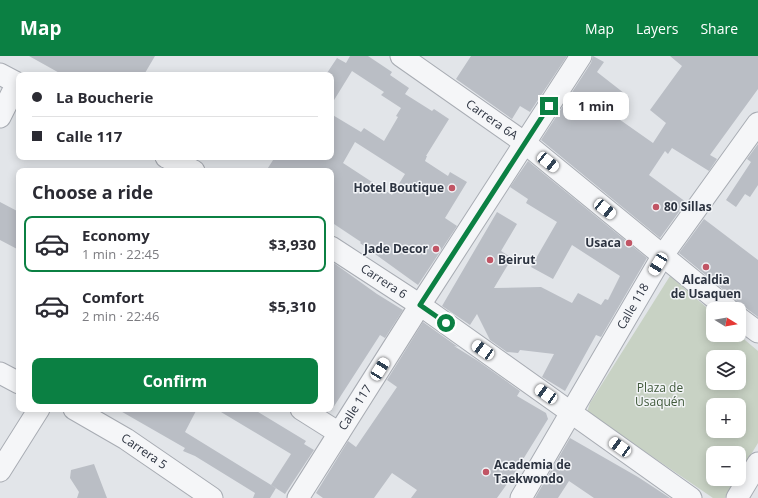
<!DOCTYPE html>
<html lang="en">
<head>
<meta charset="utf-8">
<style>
	body { margin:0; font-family:"Open Sans",sans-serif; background:#f7f7f7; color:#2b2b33; height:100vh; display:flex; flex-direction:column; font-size:15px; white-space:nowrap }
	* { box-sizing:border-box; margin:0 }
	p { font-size:13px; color:#7c7c81 }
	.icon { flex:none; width:22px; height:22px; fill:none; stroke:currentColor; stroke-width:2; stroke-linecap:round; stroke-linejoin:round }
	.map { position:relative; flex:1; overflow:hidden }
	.details { position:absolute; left:16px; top:112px; width:318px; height:244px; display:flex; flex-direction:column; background:#fff; border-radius:8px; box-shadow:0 2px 10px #0003 }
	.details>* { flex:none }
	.hud { position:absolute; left:16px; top:16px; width:318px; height:88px; border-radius:8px; box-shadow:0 2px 10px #0003; display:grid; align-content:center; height:88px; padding:0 16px; background:#fff }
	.needle { width:26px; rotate:101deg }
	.fabs { position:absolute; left:706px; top:246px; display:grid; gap:8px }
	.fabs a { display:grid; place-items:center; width:40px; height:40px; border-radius:8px; background:#fff; box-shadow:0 2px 10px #0003; font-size:20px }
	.end { position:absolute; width:18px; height:18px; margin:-9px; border:5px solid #0b8043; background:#fff; box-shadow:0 0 0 2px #fff }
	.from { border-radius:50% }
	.bubble { position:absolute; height:28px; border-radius:8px; background:#fff; box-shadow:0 2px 10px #0003; font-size:13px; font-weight:700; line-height:28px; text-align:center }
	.car { position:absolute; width:12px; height:24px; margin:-12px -6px; border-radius:5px; box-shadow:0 0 3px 1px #0007; background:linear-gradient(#fff 24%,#345 0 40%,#fff 0 76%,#345 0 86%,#fff 0) }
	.hud b { display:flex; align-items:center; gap:14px; height:38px; font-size:15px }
	.hud b+b { border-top:1px solid #e1e1e2 }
	.hud i { width:10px; height:10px; background:#2b2b33 }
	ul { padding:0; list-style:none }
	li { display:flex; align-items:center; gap:12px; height:56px; margin:0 8px 6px; padding:0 8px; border:2px solid transparent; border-radius:8px }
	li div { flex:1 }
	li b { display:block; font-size:15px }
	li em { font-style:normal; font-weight:700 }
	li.selected { border-color:#0b8043 }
	li>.icon { width:36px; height:36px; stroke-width:1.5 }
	h2 { padding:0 16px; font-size:18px; line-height:48px }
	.primary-button { display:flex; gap:8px; margin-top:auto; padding:8px 16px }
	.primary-button a { flex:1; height:46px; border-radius:8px; background:#0b8043; color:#fff; font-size:16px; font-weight:700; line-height:46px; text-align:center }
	header { display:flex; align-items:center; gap:24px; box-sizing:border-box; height:56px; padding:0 20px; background:#0b8043; color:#fff }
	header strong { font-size:19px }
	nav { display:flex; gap:22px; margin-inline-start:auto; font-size:14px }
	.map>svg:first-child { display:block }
	.green { fill:#c8d2c4; fill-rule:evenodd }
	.building { fill:#babec5; fill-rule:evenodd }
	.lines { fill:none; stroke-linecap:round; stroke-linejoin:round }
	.minor-casing { stroke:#a8acb3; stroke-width:23 }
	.minor { stroke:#f5f6f8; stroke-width:21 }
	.route { stroke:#0b8043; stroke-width:5 }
	.poi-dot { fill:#c15565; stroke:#f2f4f7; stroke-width:1.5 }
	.labels { text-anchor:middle; stroke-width:3; stroke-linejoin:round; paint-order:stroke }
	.street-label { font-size:12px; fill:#2c3340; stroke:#f2f4f7 }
	.poi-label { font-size:12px; font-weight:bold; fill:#2c3340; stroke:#f2f4f7; text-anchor:end }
	.park-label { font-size:12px; fill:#415a3b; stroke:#f2f4f7 }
</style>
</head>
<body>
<header>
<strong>Map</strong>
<nav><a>Map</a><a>Layers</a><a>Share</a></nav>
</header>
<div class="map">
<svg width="758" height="442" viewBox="0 0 758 442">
	<rect width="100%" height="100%" fill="#e2e5e9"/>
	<path class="green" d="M 670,220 L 713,257 L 713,279 L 739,279 L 758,295 L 758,387 L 739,418 L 739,397 L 713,397 L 713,423 L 736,423 L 725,442 L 713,442 L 587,356 L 590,347 ZM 713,301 L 739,301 L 739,327 L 713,327 ZM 713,349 L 739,349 L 739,375 L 713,375 Z"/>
	<path class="building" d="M 29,0 L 155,0 L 145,17 L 133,17 L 131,19 L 63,19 Z
		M 350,0 L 368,0 L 392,16 L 390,19 L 409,32 L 405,38 L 432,55 L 434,53 L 449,63 L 426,100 L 427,100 L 425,105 L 448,120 L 450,116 L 467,126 L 445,162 L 457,170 L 418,229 L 375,198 L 360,187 L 361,186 L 331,166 L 331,115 L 266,115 L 275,101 L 331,101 L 331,58 L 361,76 L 364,72 L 384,85 L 398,61 L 396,60 L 401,52 L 381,39 L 384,36 L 352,15 L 331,49 L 331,19 L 327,17 L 337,2 L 346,7 ZM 355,86 L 405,118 L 392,139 L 343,107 Z
		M 471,0 L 567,0 L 530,56 L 520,50 L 512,63 L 456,23 Z
		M 593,0 L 604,6 L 597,16 L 629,41 L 616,61 L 653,87 L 666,67 L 650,54 L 682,10 L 670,0 L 758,0 L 758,33 L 710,99 L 717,103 L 709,115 L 672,92 L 668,98 L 665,95 L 649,119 L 686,146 L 660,182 L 541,84 L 591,7 Z
		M 758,88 L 758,129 L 750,141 L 745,138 L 736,151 L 726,144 L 751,106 L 747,103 Z
		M 528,105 L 647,202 L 601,281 L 596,279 L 565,335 L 542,321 L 554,298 L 520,294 L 518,297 L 507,296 L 490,284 L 477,258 L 470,269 L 442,250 L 497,156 L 517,168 L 501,195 L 512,202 L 494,232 L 541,231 L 572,247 L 578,237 L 601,249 L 605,243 L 608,244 L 620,220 L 572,189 L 553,223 L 531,211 L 557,166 L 526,147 L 528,143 L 510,131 Z
		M 0,146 L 19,156 L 19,194 L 0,184 Z
		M 704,163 L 758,204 L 758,261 L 746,252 L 739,250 L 736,244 L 679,197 Z
		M 331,205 L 377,238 L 403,254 L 385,282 L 380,279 L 331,355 Z
		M 423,266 L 458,291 L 454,290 L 478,305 L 520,335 L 517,340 L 546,357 L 548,363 L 514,418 L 497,442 L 411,442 L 417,434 L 392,417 L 374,442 L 323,442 L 316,437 L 348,385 L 356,391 L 397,331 L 387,324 Z
		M 117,353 L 197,353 L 185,376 L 276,432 L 270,442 L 253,442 L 255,437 L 195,400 L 183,395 L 185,392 Z
		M 216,353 L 253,353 L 306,385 L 304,388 L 314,394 L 285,438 L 271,429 L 291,398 Z
		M 570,382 L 638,421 L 670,442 L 594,442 L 569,425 L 558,442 L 535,442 Z
		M 94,408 L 107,442 L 77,442 L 79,436 L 70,422 L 71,414 Z"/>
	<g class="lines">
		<defs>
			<g id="minor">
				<path id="s1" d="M 401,0 L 525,87 L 728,253"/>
				<path d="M 0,18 L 19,28"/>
				<path d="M 0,61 L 17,27"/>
				<path d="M 166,101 L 194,115"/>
				<path id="s2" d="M 331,191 L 420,249 L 691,442"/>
				<path d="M 739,262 L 758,276"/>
				<path d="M 0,317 L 19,327"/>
				<path id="s3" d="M 74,353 L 126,383 L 212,442"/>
				<path d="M 301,353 L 339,377"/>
				<path d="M 0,415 L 39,353"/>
				<path id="s4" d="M 298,442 L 420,249 L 581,0"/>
				<path id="s5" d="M 521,442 L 663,199 L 758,67"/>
				<path d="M 737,442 L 758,407"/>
			</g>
		</defs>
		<use href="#minor" class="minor-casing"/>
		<use href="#minor" class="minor"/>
	</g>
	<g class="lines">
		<path class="route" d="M 446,267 L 420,249 L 549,50"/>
	</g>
	<g class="poi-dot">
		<circle cx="452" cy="132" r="4"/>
		<circle cx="656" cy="151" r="4"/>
		<circle cx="629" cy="187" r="4"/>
		<circle cx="436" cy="193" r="4"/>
		<circle cx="490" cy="204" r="4"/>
		<circle cx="706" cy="211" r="4"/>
		<circle cx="486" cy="416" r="4"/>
	</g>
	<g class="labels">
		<g class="street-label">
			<text dy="4" stroke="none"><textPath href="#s1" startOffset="111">Carrera 6A</textPath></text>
			<text dy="4" stroke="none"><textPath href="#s2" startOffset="63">Carrera 6</textPath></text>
			<text dy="4" stroke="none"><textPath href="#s5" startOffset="222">Calle 118</textPath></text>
			<text dy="4" stroke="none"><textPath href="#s4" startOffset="107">Calle 117</textPath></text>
			<text dy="4" stroke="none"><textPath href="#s3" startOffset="82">Carrera 5</textPath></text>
		</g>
		<g class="poi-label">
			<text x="444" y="136">Hotel Boutique</text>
			<text x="664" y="155" text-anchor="start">80 Sillas</text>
			<text x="621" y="191">Usaca</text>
			<text x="428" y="197">Jade Decor</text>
			<text x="498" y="208" text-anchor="start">Beirut</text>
			<text x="706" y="228" text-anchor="middle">Alcaldia<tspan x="706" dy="14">de Usaquen</tspan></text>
			<text x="494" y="413" text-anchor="start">Academia de<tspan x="494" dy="14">Taekwondo</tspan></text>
		</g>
		<g class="park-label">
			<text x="660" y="336">Plaza de<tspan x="660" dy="14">Usaquén</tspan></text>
		</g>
	</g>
</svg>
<div class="fabs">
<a><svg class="needle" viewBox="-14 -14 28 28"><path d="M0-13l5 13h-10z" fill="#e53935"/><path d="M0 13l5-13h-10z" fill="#7c7c81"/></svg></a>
<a><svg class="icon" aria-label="layers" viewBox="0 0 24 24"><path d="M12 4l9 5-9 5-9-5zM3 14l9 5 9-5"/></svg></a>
<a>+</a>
<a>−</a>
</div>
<i class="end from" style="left:446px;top:267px"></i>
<i class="end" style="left:549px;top:50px"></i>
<div class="bubble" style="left:563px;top:36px;width:66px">1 min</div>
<i class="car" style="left:548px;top:106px;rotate:129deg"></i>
<i class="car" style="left:605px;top:153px;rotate:129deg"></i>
<i class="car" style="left:658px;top:208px;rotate:211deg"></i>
<i class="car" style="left:483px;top:294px;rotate:305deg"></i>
<i class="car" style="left:380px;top:313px;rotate:32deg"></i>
<i class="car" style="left:546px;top:338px;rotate:305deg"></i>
<i class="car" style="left:620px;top:391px;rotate:306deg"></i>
<div class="hud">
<b><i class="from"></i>La Boucherie</b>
<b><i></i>Calle 117</b>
</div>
<section class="details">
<h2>Choose a ride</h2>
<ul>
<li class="selected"><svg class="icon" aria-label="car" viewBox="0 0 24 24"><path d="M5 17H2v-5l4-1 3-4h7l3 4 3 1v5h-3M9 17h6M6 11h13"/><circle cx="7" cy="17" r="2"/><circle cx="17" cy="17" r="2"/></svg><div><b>Economy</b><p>1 min · 22:45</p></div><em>$3,930</em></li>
<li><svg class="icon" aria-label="car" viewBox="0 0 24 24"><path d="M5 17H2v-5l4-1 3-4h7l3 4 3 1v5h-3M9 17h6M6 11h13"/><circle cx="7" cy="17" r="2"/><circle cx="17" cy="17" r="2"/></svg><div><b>Comfort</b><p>2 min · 22:46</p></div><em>$5,310</em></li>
</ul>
<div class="primary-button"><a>Confirm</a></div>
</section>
</div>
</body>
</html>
